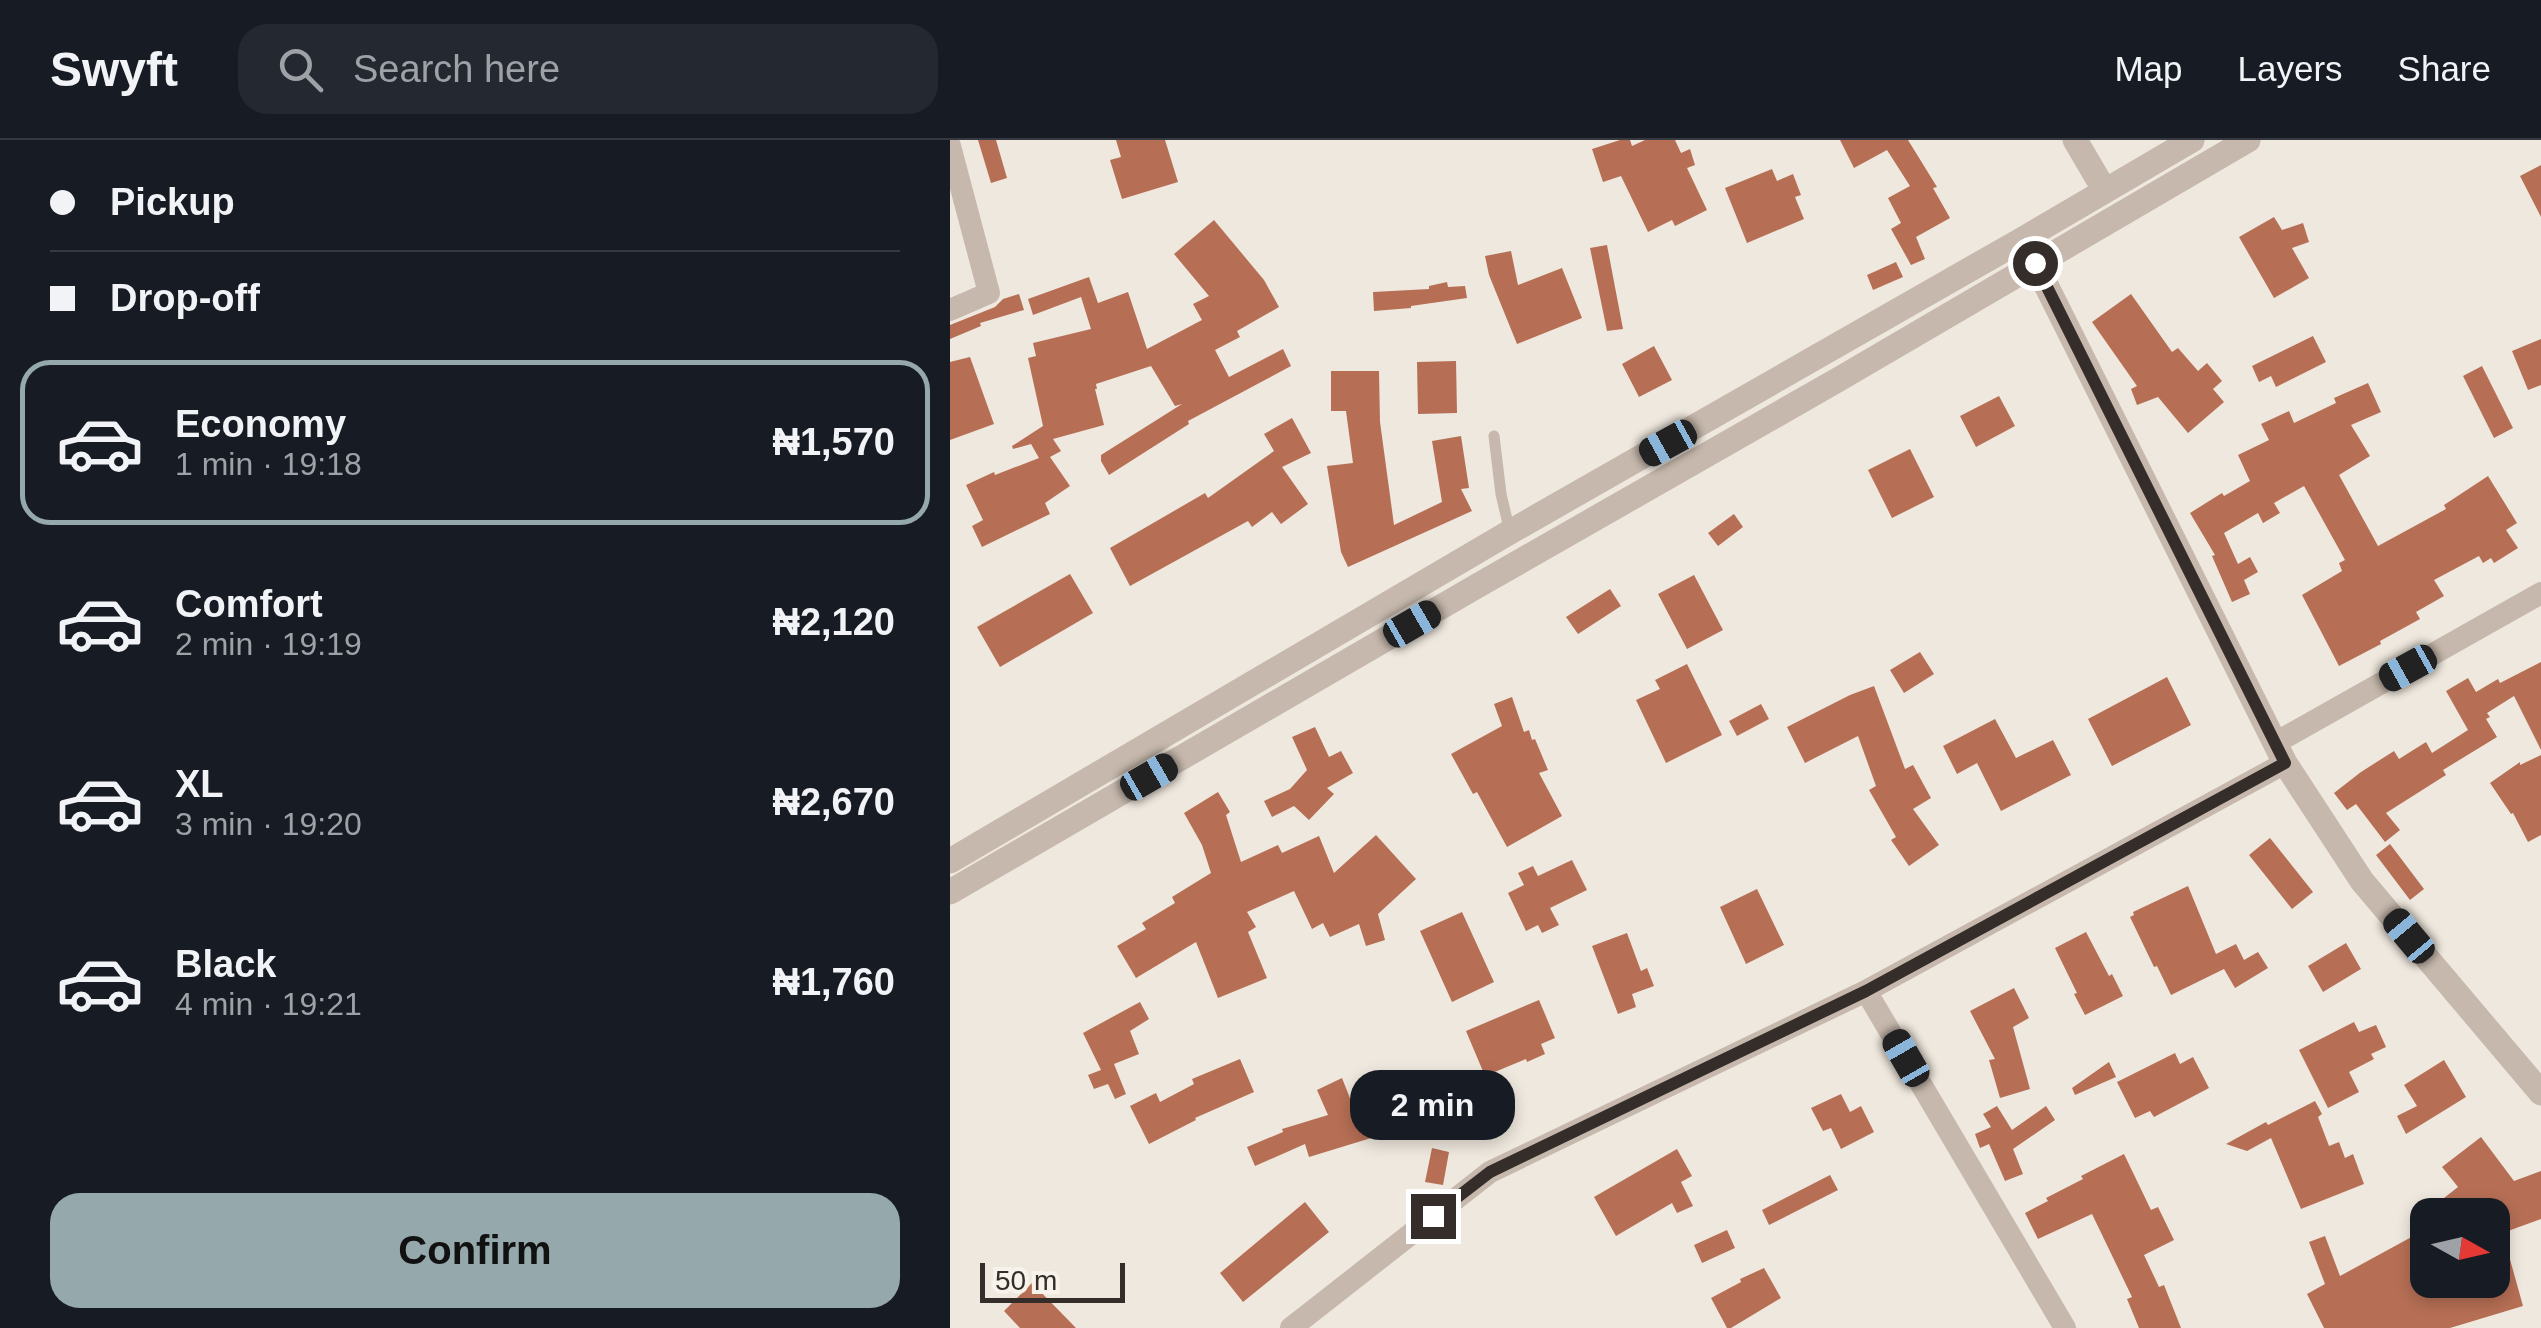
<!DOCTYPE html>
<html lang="en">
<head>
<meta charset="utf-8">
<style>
	body { margin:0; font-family:Helvetica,sans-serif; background:#242831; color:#f1f3f6; height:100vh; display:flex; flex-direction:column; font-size:38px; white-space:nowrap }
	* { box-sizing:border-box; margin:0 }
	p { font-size:32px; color:#9ea1a6 }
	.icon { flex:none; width:55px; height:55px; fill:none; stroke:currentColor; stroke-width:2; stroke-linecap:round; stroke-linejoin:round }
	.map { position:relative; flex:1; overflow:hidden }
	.panel { display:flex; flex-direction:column; background:#171b24; width:950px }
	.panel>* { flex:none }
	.banner { display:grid; align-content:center; height:220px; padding:0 50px; background:#171b24 }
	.needle { width:65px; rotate:98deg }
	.buttons { position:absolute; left:1460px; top:1058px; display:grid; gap:20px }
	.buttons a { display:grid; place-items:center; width:100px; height:100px; border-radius:20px; background:#171b24; box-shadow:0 5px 15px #0003; font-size:50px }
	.scale { position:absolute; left:30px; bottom:25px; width:145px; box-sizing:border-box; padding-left:10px; border:5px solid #352d2a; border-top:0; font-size:28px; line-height:35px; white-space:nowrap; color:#352d2a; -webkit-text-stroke:8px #f7f2ea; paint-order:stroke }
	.end { position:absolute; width:45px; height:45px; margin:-22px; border:12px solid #352d2a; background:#fff; box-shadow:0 0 0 5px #fff }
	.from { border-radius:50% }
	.bubble { position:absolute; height:70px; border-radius:30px; background:#171b24; box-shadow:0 5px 15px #0003; font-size:32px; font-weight:800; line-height:70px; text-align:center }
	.car { position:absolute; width:30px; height:60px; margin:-30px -15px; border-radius:12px; box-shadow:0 0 8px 2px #0007; background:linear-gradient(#222 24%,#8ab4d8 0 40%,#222 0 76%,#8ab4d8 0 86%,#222 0) }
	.banner b { display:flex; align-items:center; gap:35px; height:95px; font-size:38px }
	.banner b+b { border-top:2px solid #363941 }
	.banner i { width:25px; height:25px; background:#f1f3f6 }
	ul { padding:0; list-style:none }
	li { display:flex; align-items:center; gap:30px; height:165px; margin:0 20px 15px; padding:0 30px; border:5px solid transparent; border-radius:30px }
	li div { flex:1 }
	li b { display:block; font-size:38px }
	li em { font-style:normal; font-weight:800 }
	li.current { border-color:#95a8ac }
	li>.icon { width:90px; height:90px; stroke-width:1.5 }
	.action { display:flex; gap:20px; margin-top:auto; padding:20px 50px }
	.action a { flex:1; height:115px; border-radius:30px; background:#95a8ac; color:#111; font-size:40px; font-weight:800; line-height:115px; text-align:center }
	header { display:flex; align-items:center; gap:60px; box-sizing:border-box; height:140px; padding:0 50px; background:#171b24; border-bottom:2px solid #363941 }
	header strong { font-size:48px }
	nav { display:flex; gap:55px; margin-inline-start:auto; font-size:35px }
	.search { width:700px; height:90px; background:#242831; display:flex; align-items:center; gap:25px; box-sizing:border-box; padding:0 35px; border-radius:30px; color:#9ea1a6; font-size:38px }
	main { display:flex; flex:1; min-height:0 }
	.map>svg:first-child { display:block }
	.building { fill:#b66f55 }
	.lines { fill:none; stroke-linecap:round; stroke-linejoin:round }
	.service { stroke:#c6b8ac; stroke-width:11 }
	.minor { stroke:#c6b8ac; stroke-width:22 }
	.tertiary { stroke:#c6b8ac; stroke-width:25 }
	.route { stroke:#352d2a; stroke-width:12 }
</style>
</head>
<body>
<header>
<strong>Swyft</strong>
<div class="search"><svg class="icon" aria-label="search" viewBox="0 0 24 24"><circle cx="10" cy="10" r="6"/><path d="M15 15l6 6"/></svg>Search here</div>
<nav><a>Map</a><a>Layers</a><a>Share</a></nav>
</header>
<main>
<section class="panel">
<div class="banner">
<b><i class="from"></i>Pickup</b>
<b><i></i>Drop-off</b>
</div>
<ul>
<li class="current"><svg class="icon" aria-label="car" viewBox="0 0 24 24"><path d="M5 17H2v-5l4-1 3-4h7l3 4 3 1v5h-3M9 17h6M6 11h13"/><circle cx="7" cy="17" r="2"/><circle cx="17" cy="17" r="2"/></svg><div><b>Economy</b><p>1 min · 19:18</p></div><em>₦1,570</em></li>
<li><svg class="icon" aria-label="car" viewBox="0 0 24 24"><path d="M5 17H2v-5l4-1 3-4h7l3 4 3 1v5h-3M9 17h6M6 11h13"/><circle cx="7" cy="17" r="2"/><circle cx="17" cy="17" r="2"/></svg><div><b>Comfort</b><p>2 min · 19:19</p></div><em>₦2,120</em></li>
<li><svg class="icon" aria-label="car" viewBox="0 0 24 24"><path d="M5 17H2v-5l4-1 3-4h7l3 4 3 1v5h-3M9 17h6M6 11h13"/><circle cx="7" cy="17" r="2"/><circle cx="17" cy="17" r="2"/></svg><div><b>XL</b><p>3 min · 19:20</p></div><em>₦2,670</em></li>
<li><svg class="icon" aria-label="car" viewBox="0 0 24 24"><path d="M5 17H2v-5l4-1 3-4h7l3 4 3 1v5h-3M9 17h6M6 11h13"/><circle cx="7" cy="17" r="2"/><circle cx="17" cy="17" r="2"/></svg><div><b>Black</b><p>4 min · 19:21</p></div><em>₦1,760</em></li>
</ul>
<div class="action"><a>Confirm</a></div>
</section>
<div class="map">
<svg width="1591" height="1188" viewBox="0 0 1591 1188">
	<rect width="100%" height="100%" fill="#efe8de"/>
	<path class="building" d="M 28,0 L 46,0 L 57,38 L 41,43 Z
		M 166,0 L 215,0 L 228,42 L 172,59 L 160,20 L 171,17 Z
		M 670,0 L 680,0 L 682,6 L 695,0 L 725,0 L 731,13 L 740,9 L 745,25 L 737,28 L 757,70 L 725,86 L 722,80 L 698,92 L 671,36 L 653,42 L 642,9 Z
		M 890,0 L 958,0 L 987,47 L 983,48 L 1000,78 L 966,97 L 975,119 L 961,125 L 941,89 L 951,83 L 938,58 L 960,46 L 937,10 L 904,28 Z
		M 1591,25 L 1591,77 L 1570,36 Z
		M 822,29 L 827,41 L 843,34 L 851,55 L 845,57 L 854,79 L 797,103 L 775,48 Z
		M 1324,77 L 1332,90 L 1353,83 L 1359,102 L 1342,108 L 1359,138 L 1324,158 L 1289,97 Z
		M 264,80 L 314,140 L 329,167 L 287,191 L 290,197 L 265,210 L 279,237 L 333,209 L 341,226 L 238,281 L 239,284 L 159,335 L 151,321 L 151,315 L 232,264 L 225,266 L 201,226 L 146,244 L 147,249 L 145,249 L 154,285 L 103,299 L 111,311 L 100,317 L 120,346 L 95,363 L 100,374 L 32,407 L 22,386 L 33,380 L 16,345 L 44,332 L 45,335 L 89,318 L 81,304 L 63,309 L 62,306 L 93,286 L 78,218 L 86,216 L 83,203 L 141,189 L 131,157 L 83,175 L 78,159 L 139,137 L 148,163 L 178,152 L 197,209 L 252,180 L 243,164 L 259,156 L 224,114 Z
		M 657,105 L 673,189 L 657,191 L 640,108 Z
		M 561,111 L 568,145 L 612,128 L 632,178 L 567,204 L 539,135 L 535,116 Z
		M 946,122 L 953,137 L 923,150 L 917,135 Z
		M 497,142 L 498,147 L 515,146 L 517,158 L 461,166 L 461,168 L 424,171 L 423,152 L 479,149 L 479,146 Z
		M 69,154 L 74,170 L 30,183 L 31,186 L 0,199 L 0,185 L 45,167 L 53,159 Z
		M 1181,154 L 1222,212 L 1228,208 L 1248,231 L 1257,223 L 1272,241 L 1263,249 L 1274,262 L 1238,293 L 1208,257 L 1187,265 L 1181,249 L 1187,246 L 1142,182 Z
		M 1363,196 L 1376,222 L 1326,247 L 1321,236 L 1309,242 L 1302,226 Z
		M 1591,199 L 1591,245 L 1578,250 L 1562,211 Z
		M 704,206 L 722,240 L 689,257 L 672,224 Z
		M 20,217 L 44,284 L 0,300 L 0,222 Z
		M 506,221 L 507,273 L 468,274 L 467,222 Z
		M 1532,226 L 1563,288 L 1544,298 L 1513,236 Z
		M 381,231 L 429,231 L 430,282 L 444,385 L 492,362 L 482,301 L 511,296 L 519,348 L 511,349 L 522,371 L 398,427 L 391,412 L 377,326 L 403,323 L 396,271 L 381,271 Z
		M 1418,243 L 1431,272 L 1401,285 L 1420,316 L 1389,335 L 1428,406 L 1496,369 L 1494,365 L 1538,336 L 1567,383 L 1556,390 L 1568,408 L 1544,423 L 1541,418 L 1533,423 L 1529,416 L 1484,440 L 1494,456 L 1466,472 L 1470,479 L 1430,501 L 1431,504 L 1389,526 L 1352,455 L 1392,431 L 1389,423 L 1395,420 L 1354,346 L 1324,363 L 1330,373 L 1313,383 L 1308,373 L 1274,393 L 1288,424 L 1300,417 L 1308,432 L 1294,440 L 1300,454 L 1282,462 L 1262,416 L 1265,415 L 1240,373 L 1272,353 L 1274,356 L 1300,341 L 1288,315 L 1319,300 L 1311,284 L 1339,271 L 1344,283 L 1386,263 L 1384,258 Z
		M 1049,256 L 1065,286 L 1026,307 L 1010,276 Z
		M 342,278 L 361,313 L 332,327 L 358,364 L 331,384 L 322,372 L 302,387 L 298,381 L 180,446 L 160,408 L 255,353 L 258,358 L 324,311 L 314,294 Z
		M 960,309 L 984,357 L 942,378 L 918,330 Z
		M 784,374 L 793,387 L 768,406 L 758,393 Z
		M 120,434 L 143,473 L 50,527 L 27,487 Z
		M 744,435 L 773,490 L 737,509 L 708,454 Z
		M 660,449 L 671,466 L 628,494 L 616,477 Z
		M 970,512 L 984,534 L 954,553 L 940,530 Z
		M 1591,522 L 1591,610 L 1564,556 L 1537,573 L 1540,577 L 1536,579 L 1547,597 L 1493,630 L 1496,635 L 1436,673 L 1450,690 L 1435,702 L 1406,664 L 1397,670 L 1384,653 L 1411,632 L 1444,611 L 1449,619 L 1476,602 L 1482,613 L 1518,590 L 1496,551 L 1518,538 L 1526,552 L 1548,539 L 1550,543 Z
		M 737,524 L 772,595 L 716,623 L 686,560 L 710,549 L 705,540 Z
		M 1217,537 L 1241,585 L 1162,626 L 1138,579 Z
		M 924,546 L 955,629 L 963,625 L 981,658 L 963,669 L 989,705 L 959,726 L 941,700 L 946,697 L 919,650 L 926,646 L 908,596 L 855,623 L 837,587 L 900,555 Z
		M 562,557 L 574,592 L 579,590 L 582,600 L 585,599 L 598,630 L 589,633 L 612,676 L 557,707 L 527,652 L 523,654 L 501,614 L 552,586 L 544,564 Z
		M 811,564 L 819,579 L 787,596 L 779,581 Z
		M 1045,579 L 1066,618 L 1103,600 L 1121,635 L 1051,671 L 1027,623 L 1007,634 L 993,606 Z
		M 365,587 L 379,617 L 391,611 L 403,633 L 377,648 L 384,654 L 359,680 L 344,666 L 322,677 L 314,661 L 340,649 L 357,630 L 342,597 Z
		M 1591,615 L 1591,695 L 1578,702 L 1563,673 L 1561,674 L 1540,643 L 1570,622 L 1570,625 Z
		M 268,652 L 280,672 L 276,675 L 291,722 L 328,705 L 332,713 L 369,696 L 384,733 L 426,695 L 466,739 L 428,774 L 435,800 L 416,806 L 409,784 L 380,797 L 373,783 L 362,789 L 344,751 L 297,772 L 306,787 L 298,792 L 317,838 L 268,858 L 246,802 L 186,838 L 167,806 L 196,789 L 192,783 L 225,763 L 222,757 L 261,733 L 252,705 L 234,673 Z
		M 1320,698 L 1363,752 L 1342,769 L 1299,715 Z
		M 1440,704 L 1474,749 L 1460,760 L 1426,715 Z
		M 622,720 L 637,750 L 600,768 L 609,785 L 592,793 L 588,785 L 576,791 L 558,753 L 574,745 L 568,733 L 583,726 L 588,736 Z
		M 1238,746 L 1266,814 L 1286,804 L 1294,820 L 1308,812 L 1318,828 L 1285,848 L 1274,829 L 1221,855 L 1207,826 L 1204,827 L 1180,777 L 1184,775 L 1183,772 Z
		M 807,749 L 834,805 L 796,824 L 770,767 Z
		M 512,772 L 544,842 L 502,862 L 470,791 Z
		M 1136,792 L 1159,836 L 1162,834 L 1173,856 L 1135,875 L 1124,854 L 1127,853 L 1105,808 Z
		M 677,793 L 691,831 L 697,828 L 704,846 L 682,854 L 686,867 L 668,874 L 642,806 Z
		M 1396,803 L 1411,829 L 1373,852 L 1358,826 Z
		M 1064,848 L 1079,878 L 1063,887 L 1080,949 L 1050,958 L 1039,920 L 1045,919 L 1020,871 Z
		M 589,860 L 605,898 L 591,904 L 595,914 L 577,922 L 576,919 L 535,936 L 516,891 Z
		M 190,862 L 199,879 L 180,891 L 189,914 L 164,924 L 176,954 L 165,959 L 158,944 L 144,949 L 138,935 L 151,930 L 133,893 Z
		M 1404,882 L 1409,892 L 1426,885 L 1436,907 L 1421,914 L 1424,919 L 1399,932 L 1409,952 L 1378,968 L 1349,910 Z
		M 1225,913 L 1230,924 L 1243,917 L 1259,948 L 1204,977 L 1200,971 L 1185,978 L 1167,942 Z
		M 290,919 L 304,952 L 245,978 L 246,980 L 199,1004 L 180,966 L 206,953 L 210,962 L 244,944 L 242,939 Z
		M 1494,920 L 1516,957 L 1456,994 L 1447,976 L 1467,966 L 1454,945 Z
		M 1159,922 L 1166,937 L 1125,955 L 1122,948 Z
		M 392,938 L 407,976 L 424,971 L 431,995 L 359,1017 L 355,1004 L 305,1026 L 297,1007 L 333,992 L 332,989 L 378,975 L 367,950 Z
		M 891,954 L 900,972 L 911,966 L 924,992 L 891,1009 L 881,988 L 873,991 L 861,968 Z
		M 1365,961 L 1372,974 L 1368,977 L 1379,1006 L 1389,1002 L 1395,1018 L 1403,1014 L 1414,1044 L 1351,1069 L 1321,998 L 1297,1011 L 1276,1004 L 1316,982 L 1318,985 Z
		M 1047,966 L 1062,990 L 1096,966 L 1105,980 L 1063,1009 L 1073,1034 L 1055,1041 L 1039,1004 L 1030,1008 L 1025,994 L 1041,987 L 1033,974 Z
		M 1531,997 L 1564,1041 L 1591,1031 L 1591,1079 L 1558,1091 L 1551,1075 L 1506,1075 L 1494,1058 L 1508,1047 L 1492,1027 Z
		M 482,1008 L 499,1012 L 493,1045 L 475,1042 Z
		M 727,1009 L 742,1036 L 731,1042 L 743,1066 L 727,1073 L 722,1063 L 666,1096 L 644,1057 Z
		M 1174,1014 L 1201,1070 L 1208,1067 L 1224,1100 L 1194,1115 L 1209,1147 L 1214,1145 L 1231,1188 L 1189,1188 L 1177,1159 L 1182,1157 L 1142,1074 L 1088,1099 L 1075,1073 L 1098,1061 L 1096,1058 L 1133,1039 L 1131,1036 Z
		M 880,1035 L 888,1050 L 819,1085 L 812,1070 Z
		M 355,1062 L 379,1092 L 293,1162 L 270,1133 Z
		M 1478,1088 L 1478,1140 L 1542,1140 L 1542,1109 L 1556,1105 L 1573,1166 L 1500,1188 L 1374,1188 L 1357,1154 L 1375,1144 L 1359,1102 L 1375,1096 L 1390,1136 Z
		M 777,1090 L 785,1108 L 752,1123 L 744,1105 Z
		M 814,1128 L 831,1158 L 781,1188 L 777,1188 L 761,1158 L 791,1142 L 790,1139 Z
		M 82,1143 L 126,1188 L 70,1188 L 54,1171 Z"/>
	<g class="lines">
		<path class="service" d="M 544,296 L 551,354 L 560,392"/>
		<path class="minor" d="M 0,6 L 39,153 L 0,170
			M 1325,603 L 1591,453
			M 916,851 L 1115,1188
			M 341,1188 L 540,1032 L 916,851 L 1335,623"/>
		<path class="tertiary" d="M 1125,0 L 1155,51
			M 1085,123 L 1335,623 L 1412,741 L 1591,953
			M 0,721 L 560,392 L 1073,99 L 1242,0
			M 0,752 L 527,446 L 891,238 L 1298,0"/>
	</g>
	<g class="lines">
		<path class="route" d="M 483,1076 L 540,1032 L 916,851 L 1335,623 L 1085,123"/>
	</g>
</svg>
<div class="buttons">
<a><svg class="needle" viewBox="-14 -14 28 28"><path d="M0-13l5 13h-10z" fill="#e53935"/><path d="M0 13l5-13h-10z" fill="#9ea1a6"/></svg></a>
</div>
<div class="scale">50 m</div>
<i class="end from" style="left:1085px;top:123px"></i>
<i class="end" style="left:483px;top:1076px"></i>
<div class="bubble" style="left:400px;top:930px;width:165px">2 min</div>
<i class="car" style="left:718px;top:303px;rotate:241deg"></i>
<i class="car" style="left:462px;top:484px;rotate:60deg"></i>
<i class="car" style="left:1458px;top:528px;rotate:241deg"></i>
<i class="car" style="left:199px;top:637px;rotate:60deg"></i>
<i class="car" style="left:1459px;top:796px;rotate:320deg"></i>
<i class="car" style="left:956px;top:918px;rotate:330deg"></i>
</div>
</main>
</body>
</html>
